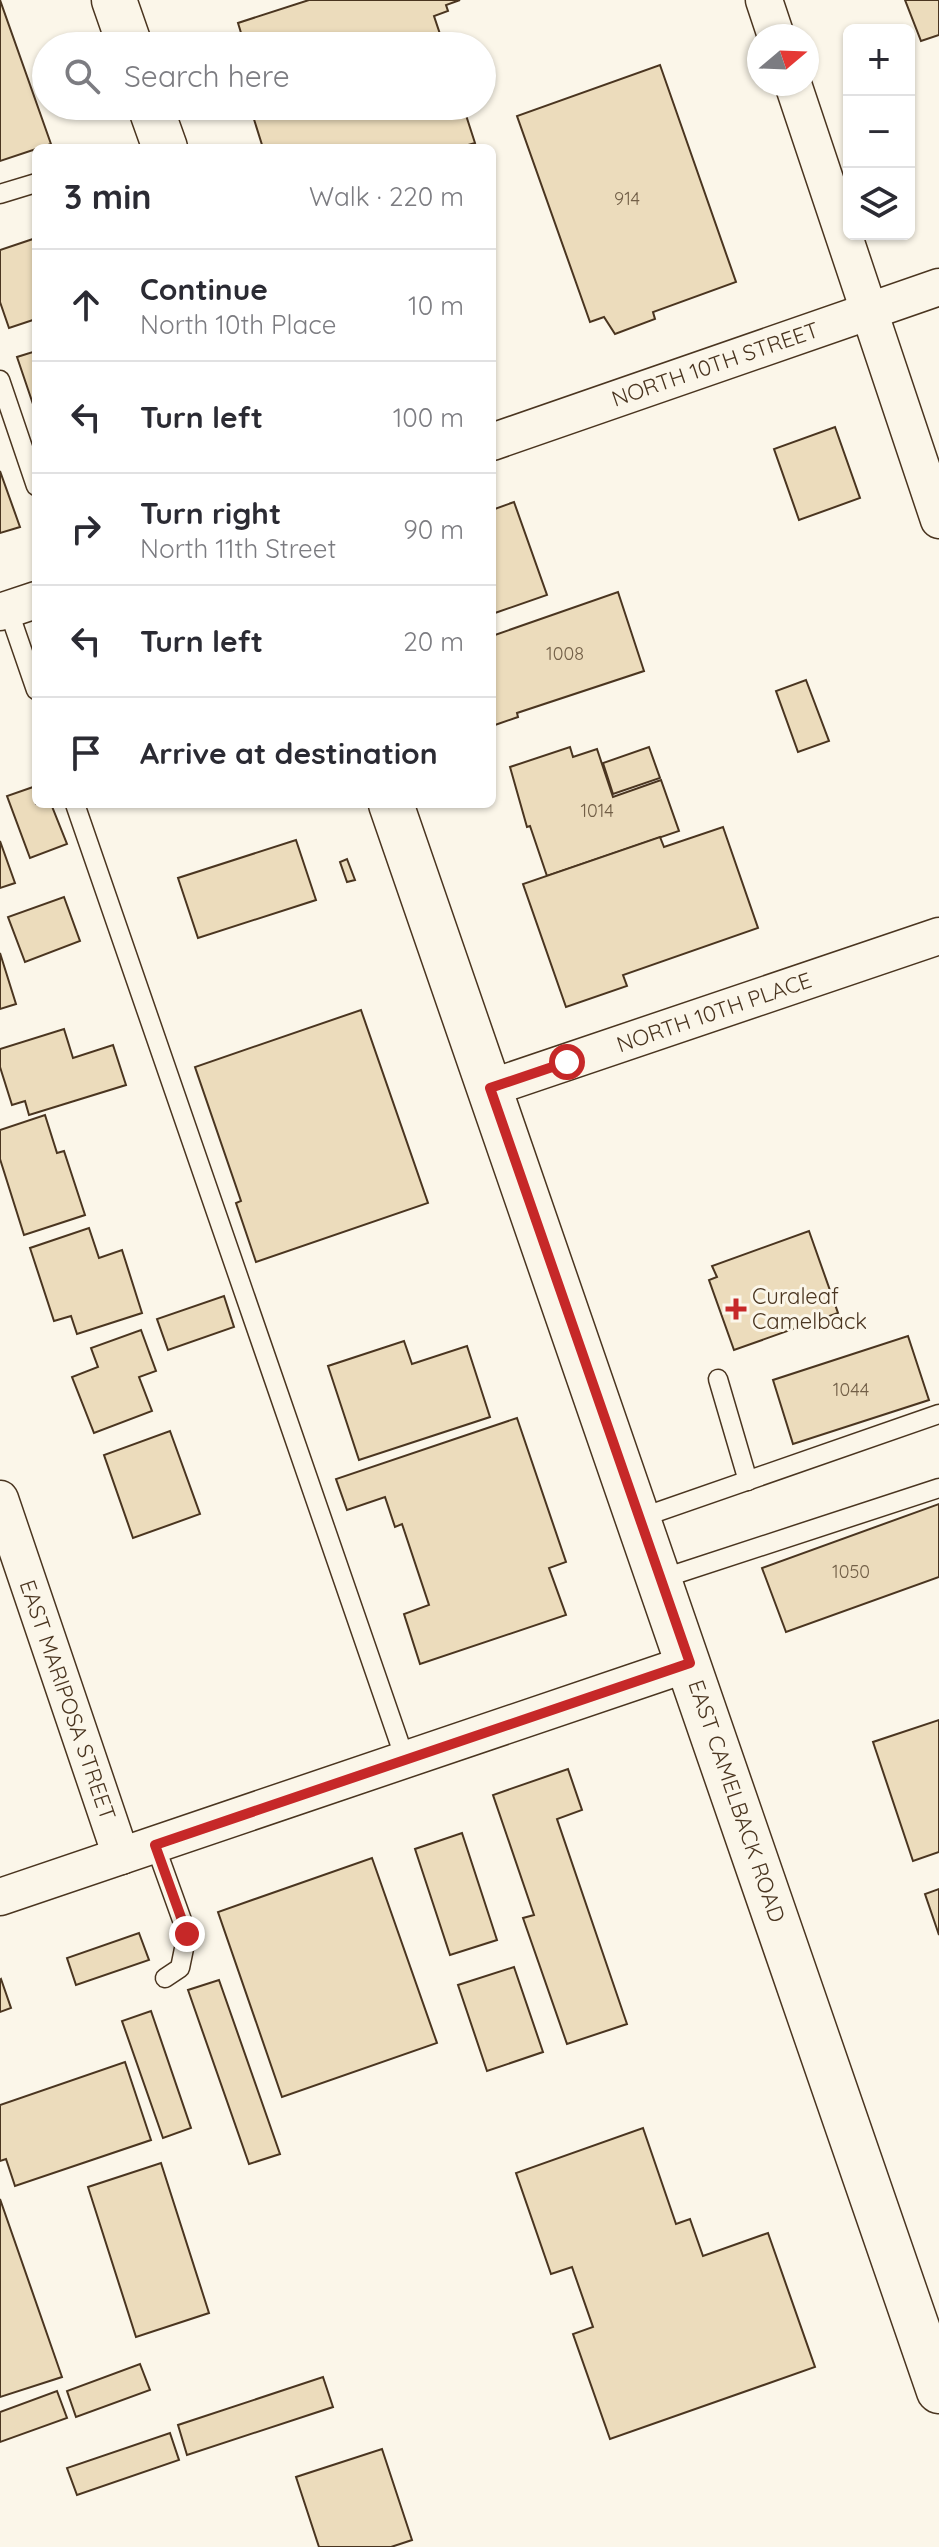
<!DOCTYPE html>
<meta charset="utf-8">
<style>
body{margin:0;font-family:Quicksand,sans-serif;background:#f7f7f7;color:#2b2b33}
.controls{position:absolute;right:24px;top:24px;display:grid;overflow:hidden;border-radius:12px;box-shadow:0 2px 6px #0004}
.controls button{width:72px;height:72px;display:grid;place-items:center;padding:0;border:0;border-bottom:2px solid #e1e1e2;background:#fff;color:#2b2b33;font:40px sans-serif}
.compass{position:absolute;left:747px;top:24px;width:72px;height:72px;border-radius:50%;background:#fff;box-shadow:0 2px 6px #0004;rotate:71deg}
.stop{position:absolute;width:24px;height:24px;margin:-18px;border:6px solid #c62828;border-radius:50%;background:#fff}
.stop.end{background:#c62828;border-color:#fff;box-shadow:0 2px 8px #0008}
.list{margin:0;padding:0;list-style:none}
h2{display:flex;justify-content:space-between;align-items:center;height:104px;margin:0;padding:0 32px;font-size:34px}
h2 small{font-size:26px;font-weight:400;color:#7c7c81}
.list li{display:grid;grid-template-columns:52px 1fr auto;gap:24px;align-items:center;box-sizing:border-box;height:112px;padding:0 32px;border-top:2px solid #e1e1e2}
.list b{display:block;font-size:30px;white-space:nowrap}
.list p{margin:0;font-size:26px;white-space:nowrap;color:#7c7c81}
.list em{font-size:26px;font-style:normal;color:#7c7c81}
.icon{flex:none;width:44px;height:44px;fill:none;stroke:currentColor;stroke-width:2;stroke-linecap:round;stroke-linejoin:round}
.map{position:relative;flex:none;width:939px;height:2547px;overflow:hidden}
.search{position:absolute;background:#fff;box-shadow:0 2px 6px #0004;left:32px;top:32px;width:464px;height:88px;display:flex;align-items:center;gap:20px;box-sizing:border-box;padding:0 28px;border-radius:44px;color:#7c7c81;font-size:30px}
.panel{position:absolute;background:#fff;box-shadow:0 2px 6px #0004;left:32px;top:144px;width:464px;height:664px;border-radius:12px}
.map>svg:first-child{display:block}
.building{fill:#ecdcbc;stroke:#4a3520;stroke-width:2}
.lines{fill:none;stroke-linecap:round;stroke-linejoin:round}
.service-casing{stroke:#4a3520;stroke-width:21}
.minor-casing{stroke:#4a3520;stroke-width:39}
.primary-casing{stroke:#4a3520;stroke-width:47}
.service{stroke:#fbf6e9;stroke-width:18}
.minor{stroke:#fbf6e9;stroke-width:36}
.primary{stroke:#fbf6e9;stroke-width:44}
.route{stroke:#c62828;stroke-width:10}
.poi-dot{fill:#c62828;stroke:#fbf6e9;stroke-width:3}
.labels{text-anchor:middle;stroke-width:6;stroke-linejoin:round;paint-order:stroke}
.number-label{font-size:18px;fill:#725f47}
.street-label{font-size:22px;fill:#4a3520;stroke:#fbf6e9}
.poi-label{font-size:22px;fill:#4a3520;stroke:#fbf6e9;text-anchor:start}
</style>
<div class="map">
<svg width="939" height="2547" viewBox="0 0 939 2547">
<rect width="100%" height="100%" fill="#fbf6e9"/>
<g class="building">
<polygon points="0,0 51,144 0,161"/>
<polygon points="309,0 460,0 446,5 448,11 434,16 444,46 245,46 238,23"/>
<polygon points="905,0 939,0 939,35 921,41"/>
<polygon points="660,65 736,282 653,312 655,319 615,334 604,317 590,322 517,116"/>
<polygon points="262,106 463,106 475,143 458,148 263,148 252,113 264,110"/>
<polygon points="36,238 36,319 9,328 0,302 0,250"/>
<polygon points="36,351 36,413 17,357"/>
<polygon points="835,427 860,498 799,520 774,449"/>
<polygon points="0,471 20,527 0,533"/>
<polygon points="514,502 547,595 492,614 492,510"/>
<polygon points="618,592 644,671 517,713 518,717 492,726 492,636"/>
<polygon points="806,680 829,741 798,752 776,691"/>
<polygon points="570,747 573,757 597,749 613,797 661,780 679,831 547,876 530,826 527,827 510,767"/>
<polygon points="649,747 660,778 613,794 603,763"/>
<polygon points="36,786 36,804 51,804 67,844 30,858 7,796"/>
<polygon points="723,827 758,928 623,975 627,986 566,1007 523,884 660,837 664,847"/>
<polygon points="296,840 316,900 198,938 178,878"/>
<polygon points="0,841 15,883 0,888"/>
<polygon points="347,859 355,880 347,882 340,862"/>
<polygon points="64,897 80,941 25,962 8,917"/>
<polygon points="0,953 16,1004 0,1009"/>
<polygon points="361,1010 428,1203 256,1262 236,1203 241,1201 195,1067"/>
<polygon points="64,1029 73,1058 113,1045 126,1085 29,1115 25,1101 12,1105 0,1067 0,1049"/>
<polygon points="45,1115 57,1153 64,1151 85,1215 24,1235 0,1159 0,1130"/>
<polygon points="89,1228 99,1258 122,1250 142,1313 77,1334 71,1316 54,1321 30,1248"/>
<polygon points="809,1231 838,1313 734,1350 709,1280 717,1277 712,1266"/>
<polygon points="224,1296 234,1327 168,1350 157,1319"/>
<polygon points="141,1330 156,1371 139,1377 152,1411 94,1433 72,1377 98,1367 91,1348"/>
<polygon points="908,1336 929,1400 793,1444 773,1380"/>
<polygon points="404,1341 412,1364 467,1346 490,1417 359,1460 328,1366"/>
<polygon points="517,1418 566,1562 549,1568 566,1615 420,1664 404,1614 429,1605 402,1524 395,1527 385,1497 347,1510 336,1479"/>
<polygon points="170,1431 200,1514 133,1538 104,1455"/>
<polygon points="939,1504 939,1577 786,1632 762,1568"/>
<polygon points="939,1720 939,1852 913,1861 873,1742"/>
<polygon points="568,1769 582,1810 557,1819 627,2024 567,2044 523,1918 534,1915 493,1795"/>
<polygon points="462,1833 497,1940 450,1955 415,1849"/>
<polygon points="372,1858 437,2043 282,2097 218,1912"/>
<polygon points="939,1889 939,1935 925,1894"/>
<polygon points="139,1933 149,1960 76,1985 67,1958"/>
<polygon points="514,1967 543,2052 487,2071 458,1985"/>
<polygon points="1,1979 11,2008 0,2012 0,1980"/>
<polygon points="219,1980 280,2154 249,2164 188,1990"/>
<polygon points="151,2011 191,2128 163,2138 122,2021"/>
<polygon points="125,2062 151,2140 15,2186 6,2159 0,2161 0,2105"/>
<polygon points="643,2128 676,2224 690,2219 703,2256 768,2233 815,2367 610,2439 573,2334 593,2327 572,2267 551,2274 516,2173"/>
<polygon points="161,2163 209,2313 136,2337 88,2187"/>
<polygon points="0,2199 62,2377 0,2397"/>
<polygon points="140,2364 150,2390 76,2417 67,2391"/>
<polygon points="323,2377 333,2407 187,2455 178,2425"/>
<polygon points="57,2391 67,2418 0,2442 0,2412"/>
<polygon points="170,2433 179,2460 77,2495 67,2468"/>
<polygon points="382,2449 412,2540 391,2547 319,2547 296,2477"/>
</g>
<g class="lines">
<defs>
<g id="service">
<polyline points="0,194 36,183"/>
<polyline points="0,380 36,486"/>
<polyline points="8,609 36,690"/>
<polyline points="75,804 405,1759"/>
<polyline points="718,1379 748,1481"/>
<polyline points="640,1518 939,1414"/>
<polyline points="661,1579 939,1488"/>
<polyline points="155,1845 187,1934 180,1968 165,1978"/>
</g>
<g id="minor">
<polyline points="764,0 776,36"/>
<polyline points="793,84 939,520"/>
<polyline points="492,442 939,287"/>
<polyline points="0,612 36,600"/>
<polyline points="490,1088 939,936"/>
<polyline points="0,1499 121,1856"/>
<polyline points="0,1897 690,1663"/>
</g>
<g id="primary">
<polyline points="114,0 130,46"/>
<polyline points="150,106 165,148"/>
<polyline points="391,804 939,2391"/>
</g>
</defs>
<use href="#service" class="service-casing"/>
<use href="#minor" class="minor-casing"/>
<use href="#primary" class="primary-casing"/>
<use href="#service" class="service"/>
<use href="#minor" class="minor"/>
<use href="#primary" class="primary"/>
</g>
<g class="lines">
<polyline class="route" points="187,1934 155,1845 690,1663 490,1088 567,1062"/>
</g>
<path class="poi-dot" d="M732 1297h8v8h8v8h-8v8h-8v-8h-8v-8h8z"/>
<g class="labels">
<g class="number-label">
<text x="627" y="205">914</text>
<text x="565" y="660">1008</text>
<text x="597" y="817">1014</text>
<text x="851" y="1396">1044</text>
<text x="851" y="1578">1050</text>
</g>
<g class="street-label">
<text transform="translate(715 364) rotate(-19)" y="8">NORTH 10TH STREET</text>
<text transform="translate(714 1012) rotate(-19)" y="8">NORTH 10TH PLACE</text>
<text transform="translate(68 1700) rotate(71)" y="8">EAST MARIPOSA STREET</text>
<text transform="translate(737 1801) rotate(71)" y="8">EAST CAMELBACK ROAD</text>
</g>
<g class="poi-label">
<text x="752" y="1304">Curaleaf<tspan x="752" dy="25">Camelback</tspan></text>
</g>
</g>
</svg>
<div class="controls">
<button>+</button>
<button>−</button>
<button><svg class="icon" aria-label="layers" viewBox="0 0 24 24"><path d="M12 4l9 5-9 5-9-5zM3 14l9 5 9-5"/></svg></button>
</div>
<svg class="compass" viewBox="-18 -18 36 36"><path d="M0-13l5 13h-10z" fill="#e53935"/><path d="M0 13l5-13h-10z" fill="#7c7c81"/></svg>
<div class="stop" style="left:567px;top:1062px"></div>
<div class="stop end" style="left:187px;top:1934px"></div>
<div class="search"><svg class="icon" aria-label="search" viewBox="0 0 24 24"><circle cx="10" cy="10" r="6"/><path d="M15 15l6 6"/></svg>Search here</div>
<section class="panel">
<h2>3 min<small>Walk · 220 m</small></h2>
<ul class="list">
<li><svg class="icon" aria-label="ahead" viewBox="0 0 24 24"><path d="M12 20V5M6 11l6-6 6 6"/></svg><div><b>Continue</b><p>North 10th Place</p></div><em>10 m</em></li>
<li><svg class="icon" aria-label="left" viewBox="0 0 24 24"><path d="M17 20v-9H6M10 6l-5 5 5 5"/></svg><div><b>Turn left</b></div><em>100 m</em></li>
<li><svg class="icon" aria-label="right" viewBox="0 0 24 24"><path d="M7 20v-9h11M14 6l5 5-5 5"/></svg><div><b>Turn right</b><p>North 11th Street</p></div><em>90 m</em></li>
<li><svg class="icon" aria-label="left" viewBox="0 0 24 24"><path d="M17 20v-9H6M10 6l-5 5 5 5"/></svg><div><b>Turn left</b></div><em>20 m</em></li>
<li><svg class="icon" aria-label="arrive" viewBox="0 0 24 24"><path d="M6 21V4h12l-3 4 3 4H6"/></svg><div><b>Arrive at destination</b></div></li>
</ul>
</section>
</div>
